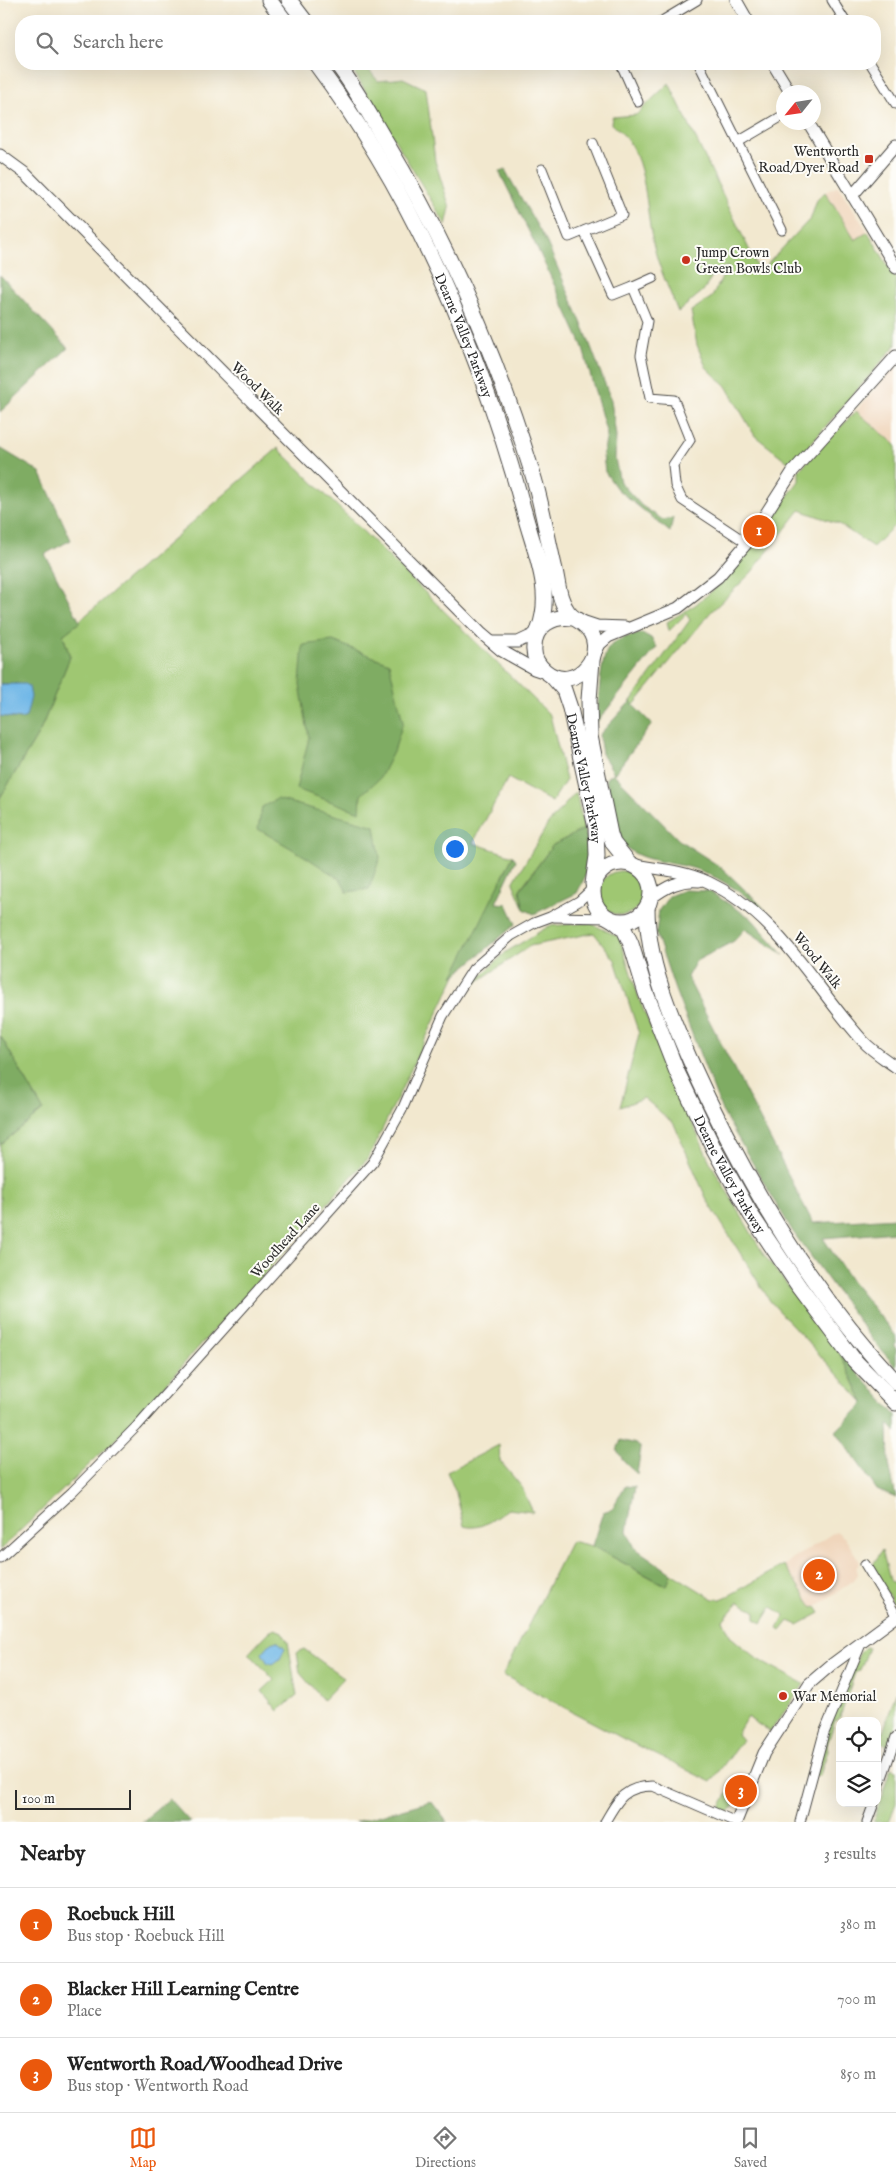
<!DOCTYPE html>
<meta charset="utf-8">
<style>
body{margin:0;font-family:"IM FELL English",serif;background:#f6f6f6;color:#222}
.controls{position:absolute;right:15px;bottom:15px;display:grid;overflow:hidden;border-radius:10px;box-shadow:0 5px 20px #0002}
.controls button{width:45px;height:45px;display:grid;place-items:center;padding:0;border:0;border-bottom:1px solid #e0e0e0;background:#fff;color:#222;font:25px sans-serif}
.compass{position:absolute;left:776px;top:85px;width:45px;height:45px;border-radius:50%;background:#fff;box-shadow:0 5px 20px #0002;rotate:240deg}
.scale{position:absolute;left:15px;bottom:12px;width:116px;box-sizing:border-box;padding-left:5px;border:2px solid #2b2b2b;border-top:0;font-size:14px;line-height:18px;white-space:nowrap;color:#2b2b2b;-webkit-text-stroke:4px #fdfcf7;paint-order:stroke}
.you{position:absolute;left:454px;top:848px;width:18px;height:18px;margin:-12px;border:4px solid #fff;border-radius:50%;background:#1a73e8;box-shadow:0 0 0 8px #1a73e833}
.badge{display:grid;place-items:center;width:32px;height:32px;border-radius:50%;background:#ea580c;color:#fff;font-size:16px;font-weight:700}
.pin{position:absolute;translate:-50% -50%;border:2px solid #fff;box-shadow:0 1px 5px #0006}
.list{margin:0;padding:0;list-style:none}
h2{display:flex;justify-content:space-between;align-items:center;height:65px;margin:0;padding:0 20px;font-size:21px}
h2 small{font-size:16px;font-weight:400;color:#767676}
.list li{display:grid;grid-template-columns:32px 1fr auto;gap:15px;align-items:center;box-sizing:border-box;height:75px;padding:0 20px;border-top:1px solid #e0e0e0}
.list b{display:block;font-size:19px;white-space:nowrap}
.list p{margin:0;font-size:16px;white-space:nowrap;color:#767676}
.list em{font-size:16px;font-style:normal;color:#767676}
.icon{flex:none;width:28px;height:28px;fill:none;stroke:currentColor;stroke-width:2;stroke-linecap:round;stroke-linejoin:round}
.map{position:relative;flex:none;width:896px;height:1822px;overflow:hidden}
.search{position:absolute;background:#fff;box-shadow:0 5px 20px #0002;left:15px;right:15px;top:15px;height:55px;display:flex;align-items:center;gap:12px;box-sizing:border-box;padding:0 18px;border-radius:20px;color:#767676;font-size:19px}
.sheet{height:290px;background:#fff}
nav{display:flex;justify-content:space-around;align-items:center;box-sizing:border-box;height:70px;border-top:1px solid #e0e0e0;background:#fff;font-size:14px;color:#767676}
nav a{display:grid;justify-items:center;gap:2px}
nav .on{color:#ea580c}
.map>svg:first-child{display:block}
.built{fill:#f0d6bc}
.green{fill:#9fc772;stroke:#65794e}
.forest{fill:#7fac64;stroke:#556c48}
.water{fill:#70b7e7;stroke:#4e7189}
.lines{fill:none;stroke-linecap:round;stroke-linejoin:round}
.street-casing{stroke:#494744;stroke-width:11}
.secondary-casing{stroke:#494744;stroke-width:13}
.highway-casing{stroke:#494744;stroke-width:17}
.street{stroke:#fff;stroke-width:9}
.secondary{stroke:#fff;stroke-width:11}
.highway{stroke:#fff;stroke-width:15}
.poi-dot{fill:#c8321e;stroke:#fdfcf7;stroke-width:2}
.labels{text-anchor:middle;stroke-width:4;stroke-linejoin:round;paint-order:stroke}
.poi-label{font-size:14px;fill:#2b2b2b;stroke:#fdfcf7;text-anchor:start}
.street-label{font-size:14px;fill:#2b2b2b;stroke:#fdfcf7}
</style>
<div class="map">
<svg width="896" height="1822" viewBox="0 0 896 1822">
<rect width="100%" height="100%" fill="#fdfcf7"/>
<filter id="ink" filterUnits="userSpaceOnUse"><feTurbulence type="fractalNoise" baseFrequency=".02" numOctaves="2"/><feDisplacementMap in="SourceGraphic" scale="10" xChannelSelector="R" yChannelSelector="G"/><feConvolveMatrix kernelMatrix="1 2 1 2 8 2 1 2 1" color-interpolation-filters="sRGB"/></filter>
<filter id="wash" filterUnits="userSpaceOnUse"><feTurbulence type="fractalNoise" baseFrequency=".0096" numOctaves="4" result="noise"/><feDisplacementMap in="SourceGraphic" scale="20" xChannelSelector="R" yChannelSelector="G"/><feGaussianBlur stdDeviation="1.12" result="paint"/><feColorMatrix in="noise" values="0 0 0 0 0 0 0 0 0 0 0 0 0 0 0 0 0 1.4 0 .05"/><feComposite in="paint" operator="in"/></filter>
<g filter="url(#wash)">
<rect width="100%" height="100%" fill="#f2e8cf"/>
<g class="built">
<polygon points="838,186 868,232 855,240 825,192"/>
<polygon points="896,365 896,445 856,411"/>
<polygon points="836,1531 845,1538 860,1562 856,1567 858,1574 854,1580 813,1609 784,1565"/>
</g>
<g class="green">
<polygon points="349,64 364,64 378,81 403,78 426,89 435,161 450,208 446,225"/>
<path d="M669 83 760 272 811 218 817 200 825 192 855 240 868 232 896 279V345L792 465 755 436 726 386 706 367 697 345 691 311 712 297 728 266 715 271 703 291 678 312C669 289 658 266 653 243 644 204 649 149 611 124L612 117 636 115Z"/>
<polygon points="856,411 896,445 896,524 873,547 839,524 800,510 751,573 710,613 633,706 631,701 690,620 686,614 669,631 667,622 695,605 724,581 799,481 799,470"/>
<polygon points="278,448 550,715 566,780 552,802 508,778 473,843 513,856 369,1157 119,1436 0,1550 0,1145 43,1110 0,1035 0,798 40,731 70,657 63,635"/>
<polygon points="576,792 584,829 553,845 520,889 524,909 513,883 548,824"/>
<circle cx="621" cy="893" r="22"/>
<polygon points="590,923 619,937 641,1004 673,1081 710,1162 764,1255 839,1352 864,1403 770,1301 707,1200 674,1124 644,1098 620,1107 639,1034 615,960 594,933 530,946 471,986 506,952 549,926"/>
<path d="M499 1445 500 1461 521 1486 533 1512 508 1509C495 1518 481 1531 464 1526L456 1493 447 1472Z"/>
<polygon points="571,1541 592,1546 666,1586 671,1573 713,1599 721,1599 730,1595 784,1565 813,1608 816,1607 820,1613 798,1625 789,1621 781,1631 778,1629 785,1615 772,1607 762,1623 755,1619 755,1611 739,1602 723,1620 731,1637 756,1658 804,1684 770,1732 747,1717 737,1734 742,1740 711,1782 622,1738 503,1675"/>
<polygon points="882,1550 890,1580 896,1587 896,1607 871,1568"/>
<polygon points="275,1629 282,1632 288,1642 297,1696 278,1711 262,1691 274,1680 249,1653 269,1632"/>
<polygon points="866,1647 869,1648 860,1670 855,1673 840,1717 835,1721 827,1745 828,1750 820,1775 815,1777 825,1734 859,1654"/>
<polygon points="304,1649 344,1678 323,1700 300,1673 297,1652"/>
<polygon points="896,1692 896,1724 889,1746 880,1742"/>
<polygon points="891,1768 896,1770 896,1803 889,1822 873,1822"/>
<path d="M728 1793 737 1798C733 1808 730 1816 718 1810Z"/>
</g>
<g class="forest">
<polygon points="505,170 547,243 585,331 611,400 616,436 615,459 620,482 642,506 663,520 673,518 670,532 617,489 605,472 603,455 607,435 582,345 541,256 499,171"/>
<polygon points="0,275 68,348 0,412"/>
<polygon points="0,448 40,472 71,540 45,554 80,622 63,635 70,657 40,731 0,798 0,716 21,719 18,684 0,684"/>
<path d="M642 633 651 638 657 647 597 722C598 706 600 661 608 649 615 638 631 636 642 633Z"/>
<polygon points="333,641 389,663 403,722 395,748 380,778 361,795 360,812 296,789 309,738 300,684 303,645"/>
<path d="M631 701 634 706 652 724 614 774 679 840 722 868 767 911C745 896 724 879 698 870 678 862 642 863 626 847 612 834 610 797 606 778L614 773 602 754 599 735Z"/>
<polygon points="277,799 375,826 380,858 369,889 347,892 341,880 306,857 258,829 262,807"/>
<polygon points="584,829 590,846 585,877 577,893 534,914 524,909 520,890 553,845"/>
<polygon points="513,856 516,860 496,903 507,904 516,924 453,977"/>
<polygon points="684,890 709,891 751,918 784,955 745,929 734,941 696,961 687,977 813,1223 896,1218 896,1232 823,1238 852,1282 896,1336 896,1344 894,1346 896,1349 896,1367 875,1343 793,1232 722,1111 675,990 656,933 659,910 669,896"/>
<polygon points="0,1035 43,1110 0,1145"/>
<polygon points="839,1352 896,1415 896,1432 888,1424 889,1464 896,1498 877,1490 836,1431 864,1403"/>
<polygon points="621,1440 636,1444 641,1448 637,1474 624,1462 617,1450"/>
<polygon points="625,1486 635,1487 627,1531 635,1548 671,1573 667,1586 592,1546 603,1512 612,1509"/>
<polygon points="169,1799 190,1822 142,1822"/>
<polygon points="431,1801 447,1822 355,1822"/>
</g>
<g class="water">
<polygon points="0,684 25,684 29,687 31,697 26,717 21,719 0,716"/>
<polygon points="277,1641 285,1648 280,1659 273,1664 267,1662 262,1653 271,1643"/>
</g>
</g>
<g filter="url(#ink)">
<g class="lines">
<defs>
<g id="street">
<polyline points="832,0 845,21"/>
<polyline points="662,21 697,0"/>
<polyline points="621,64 638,102"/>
<polyline points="699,64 782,230"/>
<polyline points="871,64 896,104"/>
<polyline points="738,142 784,115"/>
<polyline points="542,169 569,237 622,215 593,143"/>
<polyline points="584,231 613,295 633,287 647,321 641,355 650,398 674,400 690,440 673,465 675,485 682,500 747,543"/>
<polyline points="633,287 653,278"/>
<polyline points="554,917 608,918"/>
<polyline points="0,1558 72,1492 137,1426 373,1162 402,1110 443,1016 473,969 511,936 534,923 550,917 579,901 593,888"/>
<polyline points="865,1564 896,1615"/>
<polyline points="877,1792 896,1737"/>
<path d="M605 1822C618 1799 625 1786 653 1786L736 1822"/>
<polyline points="800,1822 824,1733 861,1644"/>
<polyline points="867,1822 874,1803"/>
</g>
<g id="secondary">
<polyline points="736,0 748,21"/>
<polyline points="773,64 790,92"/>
<polyline points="808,122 896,268"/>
<polyline points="0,155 26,174 482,634 502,651 534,669 546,673"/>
<polyline points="852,196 896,145"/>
<polyline points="579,620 597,626 625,627"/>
<polyline points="493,642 518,642 537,633"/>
<polyline points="595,654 600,644 608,637 678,608 718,577 747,543 793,471 896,356"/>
<path d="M634 865C659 869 685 871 708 882 779 915 813 986 863 1041 872 1051 885 1059 896 1067"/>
<path d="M651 898C666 887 680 879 699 881"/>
<polyline points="736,1822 764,1753 809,1684 831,1665 896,1617"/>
</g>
<g id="highway">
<polyline points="269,0 285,21"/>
<polyline points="289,0 305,21"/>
<path id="s1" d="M316 64C416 198 483 358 526 519 536 555 553 593 539 629"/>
<path d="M337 64C355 87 369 114 384 139 448 244 496 354 532 472 542 503 547 537 555 570 558 584 559 600 568 612 572 618 577 619 583 624 614 648 576 697 545 671 538 665 533 656 534 647 534 625 554 615 573 618"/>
<polyline points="592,660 589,700 590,736 610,834 613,843 629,863"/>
<path id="s2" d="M552 676 564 690 570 708 596 828 597 856 593 884"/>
<circle cx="622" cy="892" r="29"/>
<path d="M647 908C647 960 669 1012 690 1060 742 1176 809 1289 896 1382"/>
<path id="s3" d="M613 920 624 929 631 944 646 993 677 1072 714 1149 751 1215 798 1285 854 1360 896 1403"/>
</g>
</defs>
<use href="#street" class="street-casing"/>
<use href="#secondary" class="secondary-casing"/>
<use href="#highway" class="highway-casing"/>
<use href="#street" class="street"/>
<use href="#secondary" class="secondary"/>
<use href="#highway" class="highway"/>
</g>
</g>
<g class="poi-dot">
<rect x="864" y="154" width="10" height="10" rx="2.5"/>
<circle cx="686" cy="260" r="5"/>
<circle cx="783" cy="1696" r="5"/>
</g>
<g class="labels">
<g class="poi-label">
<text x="859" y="156" text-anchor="end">Wentworth<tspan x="859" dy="16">Road/Dyer Road</tspan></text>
<text x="696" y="257">Jump Crown<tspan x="696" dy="16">Green Bowls Club</tspan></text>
<text x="793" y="1701">War Memorial</text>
</g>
<g class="street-label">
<text dy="5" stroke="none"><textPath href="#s1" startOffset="310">Dearne Valley Parkway</textPath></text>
<text transform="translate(258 388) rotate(45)" y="5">Wood Walk</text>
<text dy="5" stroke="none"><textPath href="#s2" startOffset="109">Dearne Valley Parkway</textPath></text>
<text transform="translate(818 960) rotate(51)" y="5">Wood Walk</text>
<text dy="5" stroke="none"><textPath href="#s3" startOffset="282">Dearne Valley Parkway</textPath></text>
<text transform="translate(285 1240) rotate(-48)" y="5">Woodhead Lane</text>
</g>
</g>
</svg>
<div class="controls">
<button><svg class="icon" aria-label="locate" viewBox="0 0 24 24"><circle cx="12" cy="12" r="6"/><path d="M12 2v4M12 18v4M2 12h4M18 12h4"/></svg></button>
<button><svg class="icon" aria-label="layers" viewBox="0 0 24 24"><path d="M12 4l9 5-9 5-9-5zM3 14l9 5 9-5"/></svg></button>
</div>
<svg class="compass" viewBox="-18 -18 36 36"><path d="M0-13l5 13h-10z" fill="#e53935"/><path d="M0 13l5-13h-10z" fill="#767676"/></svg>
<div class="scale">100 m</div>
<div class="you"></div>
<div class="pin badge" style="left:759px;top:531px">1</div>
<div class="pin badge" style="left:819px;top:1575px">2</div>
<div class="pin badge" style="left:741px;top:1791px">3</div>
<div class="search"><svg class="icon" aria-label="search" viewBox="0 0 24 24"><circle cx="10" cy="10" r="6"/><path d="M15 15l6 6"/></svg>Search here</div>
</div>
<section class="sheet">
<h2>Nearby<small>3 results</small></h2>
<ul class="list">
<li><span class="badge">1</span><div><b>Roebuck Hill</b><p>Bus stop · Roebuck Hill</p></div><em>380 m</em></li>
<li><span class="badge">2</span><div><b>Blacker Hill Learning Centre</b><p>Place</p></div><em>700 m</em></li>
<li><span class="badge">3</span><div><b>Wentworth Road/Woodhead Drive</b><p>Bus stop · Wentworth Road</p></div><em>850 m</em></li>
</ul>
</section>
<nav>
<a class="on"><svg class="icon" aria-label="map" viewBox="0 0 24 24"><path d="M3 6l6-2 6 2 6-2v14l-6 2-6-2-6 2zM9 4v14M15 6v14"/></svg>Map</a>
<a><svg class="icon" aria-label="directions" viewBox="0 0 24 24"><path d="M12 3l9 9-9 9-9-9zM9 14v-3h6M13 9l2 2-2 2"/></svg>Directions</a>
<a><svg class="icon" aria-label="saved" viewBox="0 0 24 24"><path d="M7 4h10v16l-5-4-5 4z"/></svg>Saved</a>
</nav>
